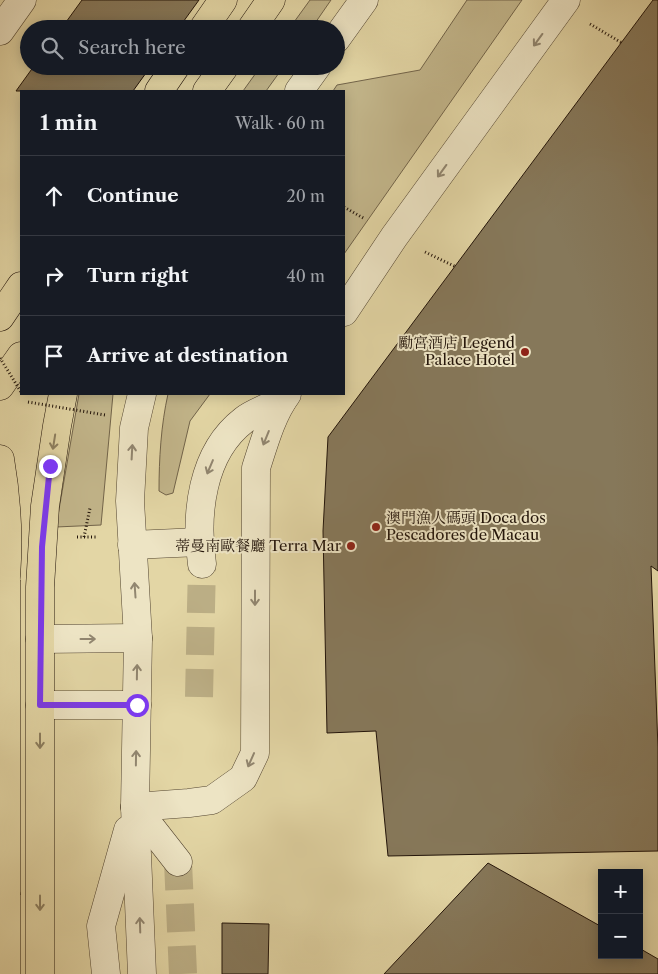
<!DOCTYPE html>
<meta charset="utf-8">
<style>
body{margin:0;font-family:"Libre Caslon Text","Noto Serif SC",serif;background:#242831;color:#f1f3f6}
.controls{position:absolute;right:15px;bottom:15px;display:grid;overflow:hidden;border-radius:0px;box-shadow:0 2px 12px #0003}
.controls button{width:45px;height:45px;display:grid;place-items:center;padding:0;border:0;border-bottom:1px solid #363941;background:#171b24;color:#f1f3f6;font:25px sans-serif}
.stop{position:absolute;width:15px;height:15px;margin:-11px;border:4px solid #7c3aed;border-radius:50%;background:#fff}
.stop.end{background:#7c3aed;border-color:#fff;box-shadow:0 1px 5px #0008}
.list{margin:0;padding:0;list-style:none}
h2{display:flex;justify-content:space-between;align-items:center;height:65px;margin:0;padding:0 20px;font-size:21px}
h2 small{font-size:16px;font-weight:400;color:#9ea1a6}
.list li{display:grid;grid-template-columns:32px 1fr auto;gap:15px;align-items:center;box-sizing:border-box;height:80px;padding:0 20px;border-top:1px solid #363941}
.list b{display:block;font-size:19px;white-space:nowrap}
.list em{font-size:16px;font-style:normal;color:#9ea1a6}
.icon{flex:none;width:28px;height:28px;fill:none;stroke:currentColor;stroke-width:2;stroke-linecap:round;stroke-linejoin:round}
.map{position:relative;flex:none;width:658px;height:974px;overflow:hidden}
.search{position:absolute;background:#171b24;box-shadow:0 2px 12px #0003;left:20px;top:20px;width:325px;height:55px;display:flex;align-items:center;gap:12px;box-sizing:border-box;padding:0 18px;border-radius:28px;color:#9ea1a6;font-size:19px}
.panel{position:absolute;background:#171b24;box-shadow:0 2px 12px #0003;left:20px;top:90px;width:325px;height:305px;border-radius:0px}
.map>svg:first-child{display:block}
.green{fill:#c2b58a;stroke:#72644a}
.building{fill:#86785a;stroke:#211309}
.lines{fill:none;stroke-linecap:round;stroke-linejoin:round}
.minor-tunnel{stroke:#bcaf86;stroke-width:28;stroke-dasharray:28 14;stroke-linecap:butt}
.minor-casing{stroke:#524430;stroke-width:29}
.major-casing{stroke:#211309;stroke-width:29}
.path{stroke:#211309;stroke-width:3;stroke-dasharray:1 2.5;stroke-linecap:butt}
.minor{stroke:#ede4c4;stroke-width:28}
.major{stroke:#e3d6a5;stroke-width:28}
.major-bridge-casing{stroke:#211309;stroke-width:29;stroke-linecap:butt}
.path-bridge{stroke:#211309;stroke-width:3;stroke-dasharray:1 2.5;stroke-linecap:butt}
.major-bridge{stroke:#e3d6a5;stroke-width:28}
.oneway{stroke:#918670}
.oneway2{stroke:#8c7e5f}
.route{stroke:#7c3aed;stroke-width:6}
.poi-dot{fill:#8f2418;stroke:#ede4c4;stroke-width:2}
.labels{text-anchor:middle;stroke-width:4;stroke-linejoin:round;paint-order:stroke}
.poi-label{font-size:15px;fill:#211309;stroke:#ede4c4;text-anchor:end}
</style>
<div class="map">
<svg width="658" height="974" viewBox="0 0 658 974">
<rect width="100%" height="100%" fill="#e3d6a5"/>
<filter id="stains"><feTurbulence type="fractalNoise" baseFrequency=".004" numOctaves="4"/><feColorMatrix values="0 0 0 0 .2 0 0 0 0 .09 0 0 0 0 .02 0 0 0 .5 -.17"/></filter>
<radialGradient id="worn" r=".72"><stop offset=".6" stop-color="#630" stop-opacity="0"/><stop offset="1" stop-color="#630" stop-opacity=".3"/></radialGradient>
<g class="green">
<polygon points="310,0 331,0 311,29 289,29"/>
<polygon points="467,0 522,0 344,254 344,91 333,91 337,85 420,70"/>
<polygon points="261,66 284,66 266,91 243,91"/>
<polygon points="79,394 113,394 101,525 56,527"/>
<path d="M168 394H210L190 421 173 493 166 495 159 491C159 459 161 425 168 394Z"/>
</g>
<g class="building">
<polygon points="82,0 199,0 178,29 61,29"/>
<polygon points="653,0 658,0 658,571 651,566 658,748 658,851 388,856 376,731 327,733 323,531 328,437"/>
<polygon points="34,66 151,66 133,91 16,91"/>
<polygon points="488,863 602,927 602,955 639,955 639,948 658,959 658,974 384,974"/>
<polygon points="222,923 269,924 268,974 222,974"/>
</g>
<g class="lines">
<g class="minor-tunnel">
<polyline points="199,697 202,564"/>
<polyline points="178,862 183,974"/>
</g>
<defs>
<g id="minor">
<polyline points="0,31 22,0"/>
<polyline points="336,39 364,0"/>
<polyline points="299,91 317,66"/>
<polyline points="344,312 394,237 566,0"/>
<polyline points="142,394 134,428 130,501 138,638 135,807 142,974"/>
<polyline points="132,545 199,542"/>
<path d="M202 564C195 515 201 453 244 420 254 412 270 407 282 401"/>
<polyline points="40,639 138,638"/>
<polyline points="40,705 137,705"/>
<path d="M135 807 189 803 212 800 243 778 255 753 256 468C264 443 272 414 287 394"/>
<polyline points="135,807 178,862"/>
<polyline points="106,974 101,926 128,830"/>
</g>
<g id="major">
<polyline points="203,29 223,0"/>
<polyline points="251,29 271,0"/>
<polyline points="159,91 176,66"/>
<polyline points="207,91 225,66"/>
<polyline points="0,317 21,286"/>
<polyline points="0,386 21,356"/>
<path d="M0 459C8 506 10 556 3 603"/>
<polyline points="6,895 6,974"/>
<polyline points="40,974 40,587 45,506 57,426 63,394"/>
</g>
</defs>
<use href="#minor" class="minor-casing"/>
<use href="#major" class="major-casing"/>
<g class="path">
<polyline points="590,24 622,43"/>
<polyline points="344,207 365,219"/>
<polyline points="425,252 456,267"/>
<polyline points="77,537 98,537"/>
<polyline points="84,537 90,508"/>
</g>
<use href="#minor" class="minor"/>
<use href="#major" class="major"/>
<defs>
<polyline id="major-bridge" points="6,580 6,895"/>
</defs>
<use href="#major-bridge" class="major-bridge-casing"/>
<g class="path-bridge">
<polyline points="0,358 21,392"/>
<polyline points="28,402 105,415"/>
</g>
<use href="#major-bridge" class="major-bridge"/>
</g>
<defs><path id="oneway-shaft" d="M-6 0H5M1.5-3L5.5 0L1.5 3" fill="none" stroke-width="1.6" stroke-linecap="round" stroke-linejoin="round" transform="scale(1.25)"/></defs>
<g class="oneway">
<use href="#oneway-shaft" transform="translate(538 40) rotate(126)"/>
<use href="#oneway-shaft" transform="translate(442 171) rotate(126)"/>
<use href="#oneway-shaft" transform="translate(266 438) rotate(112)"/>
<use href="#oneway-shaft" transform="translate(132 452) rotate(-87)"/>
<use href="#oneway-shaft" transform="translate(210 467) rotate(113)"/>
<use href="#oneway-shaft" transform="translate(135 590) rotate(-94)"/>
<use href="#oneway-shaft" transform="translate(255 598) rotate(90)"/>
<use href="#oneway-shaft" transform="translate(88 639)"/>
<use href="#oneway-shaft" transform="translate(137 672) rotate(-89)"/>
<use href="#oneway-shaft" transform="translate(136 758) rotate(-89)"/>
<use href="#oneway-shaft" transform="translate(251 760) rotate(114)"/>
<use href="#oneway-shaft" transform="translate(140 925) rotate(-92)"/>
</g>
<g class="oneway2">
<use href="#oneway-shaft" transform="translate(54 442) rotate(99)"/>
<use href="#oneway-shaft" transform="translate(40 741) rotate(90)"/>
<use href="#oneway-shaft" transform="translate(40 903) rotate(90)"/>
</g>
<g class="lines">
<polyline class="route" points="50,466 42,547 40,705 137,705"/>
</g>
<g class="poi-dot">
<circle cx="525" cy="352" r="5"/>
<circle cx="376" cy="527" r="5"/>
<circle cx="351" cy="546" r="5"/>
</g>
<g class="labels">
<g class="poi-label">
<text x="515" y="348">勵宮酒店 Legend<tspan x="515" dy="17">Palace Hotel</tspan></text>
<text x="386" y="523" text-anchor="start">澳門漁人碼頭 Doca dos<tspan x="386" dy="17">Pescadores de Macau</tspan></text>
<text x="341" y="551">蒂曼南歐餐廳 Terra Mar</text>
</g>
</g>
<rect width="100%" height="100%" filter="url(#stains)"/>
<rect width="100%" height="100%" fill="url(#worn)"/>
</svg>
<div class="controls">
<button>+</button>
<button>−</button>
</div>
<div class="stop" style="left:137px;top:705px"></div>
<div class="stop end" style="left:50px;top:466px"></div>
<div class="search"><svg class="icon" aria-label="search" viewBox="0 0 24 24"><circle cx="10" cy="10" r="6"/><path d="M15 15l6 6"/></svg>Search here</div>
<section class="panel">
<h2>1 min<small>Walk · 60 m</small></h2>
<ul class="list">
<li><svg class="icon" aria-label="ahead" viewBox="0 0 24 24"><path d="M12 20V5M6 11l6-6 6 6"/></svg><div><b>Continue</b></div><em>20 m</em></li>
<li><svg class="icon" aria-label="right" viewBox="0 0 24 24"><path d="M7 20v-9h11M14 6l5 5-5 5"/></svg><div><b>Turn right</b></div><em>40 m</em></li>
<li><svg class="icon" aria-label="arrive" viewBox="0 0 24 24"><path d="M6 21V4h12l-3 4 3 4H6"/></svg><div><b>Arrive at destination</b></div></li>
</ul>
</section>
</div>
